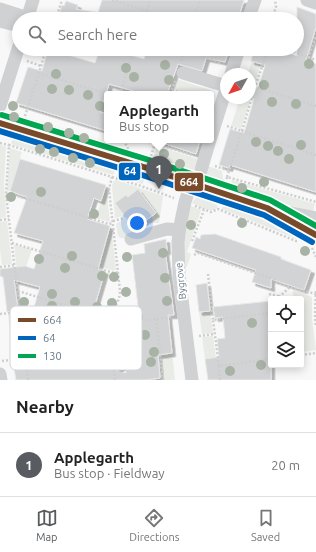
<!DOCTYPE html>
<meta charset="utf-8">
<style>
body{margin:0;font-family:Ubuntu,sans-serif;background:#f2f2f2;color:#222}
.controls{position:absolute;right:12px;bottom:12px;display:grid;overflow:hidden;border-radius:4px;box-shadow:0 2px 10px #0003}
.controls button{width:36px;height:36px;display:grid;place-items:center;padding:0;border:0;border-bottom:1px solid #e0e0e0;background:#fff;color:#222;font:20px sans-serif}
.compass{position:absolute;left:220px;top:68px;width:36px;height:36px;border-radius:50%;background:#fff;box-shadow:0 2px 10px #0003;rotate:230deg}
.you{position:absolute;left:137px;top:223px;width:14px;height:14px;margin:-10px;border:3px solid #fff;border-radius:50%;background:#1a73e8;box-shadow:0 0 0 6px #1a73e833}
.badge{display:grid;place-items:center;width:26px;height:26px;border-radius:50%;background:#585c61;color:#fff;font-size:13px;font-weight:700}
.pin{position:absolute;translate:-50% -33px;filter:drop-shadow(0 1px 2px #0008)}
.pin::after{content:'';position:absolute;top:21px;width:14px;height:12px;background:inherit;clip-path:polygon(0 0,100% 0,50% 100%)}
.popup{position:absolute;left:104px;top:91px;width:110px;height:52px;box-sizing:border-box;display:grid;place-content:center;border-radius:4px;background:#fff;filter:drop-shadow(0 1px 3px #0005);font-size:13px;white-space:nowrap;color:#767676}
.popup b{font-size:15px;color:#222}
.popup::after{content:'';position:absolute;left:50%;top:100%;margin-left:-8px;border:8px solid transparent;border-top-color:#fff}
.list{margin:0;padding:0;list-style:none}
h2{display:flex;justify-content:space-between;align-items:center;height:52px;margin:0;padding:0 16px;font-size:17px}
h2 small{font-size:13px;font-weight:400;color:#767676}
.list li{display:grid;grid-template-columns:26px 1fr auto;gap:12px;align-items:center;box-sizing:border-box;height:64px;padding:0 16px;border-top:1px solid #e0e0e0}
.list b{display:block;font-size:15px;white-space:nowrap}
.list p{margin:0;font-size:13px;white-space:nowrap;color:#767676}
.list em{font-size:13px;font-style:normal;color:#767676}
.icon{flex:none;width:22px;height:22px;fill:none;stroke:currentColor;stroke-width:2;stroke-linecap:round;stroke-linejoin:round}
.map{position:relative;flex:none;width:316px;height:380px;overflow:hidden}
.search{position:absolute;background:#fff;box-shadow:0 2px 10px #0003;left:12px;right:12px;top:12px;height:44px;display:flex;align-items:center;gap:10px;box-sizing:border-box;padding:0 14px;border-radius:22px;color:#767676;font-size:15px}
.sheet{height:116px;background:#fff}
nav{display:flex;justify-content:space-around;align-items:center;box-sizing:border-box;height:56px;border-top:1px solid #e0e0e0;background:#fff;font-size:11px;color:#767676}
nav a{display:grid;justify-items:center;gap:2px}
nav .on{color:#585c61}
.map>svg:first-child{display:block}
.green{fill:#e8ebe6}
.building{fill:#d2d3d4;stroke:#e8e8e8;filter:url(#shadow)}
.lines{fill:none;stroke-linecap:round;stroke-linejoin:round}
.path{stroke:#cececf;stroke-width:2.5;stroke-dasharray:2 2;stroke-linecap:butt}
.minor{stroke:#d0d1d3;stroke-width:13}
.bus-1-casing{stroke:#fff;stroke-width:9}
.bus-2-casing{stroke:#fff;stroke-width:9}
.bus-3-casing{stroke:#fff;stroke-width:9}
.bus-1{stroke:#7a4b2a;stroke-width:6}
.bus-2{stroke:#0065bd;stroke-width:6}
.bus-3{stroke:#00a651;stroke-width:6}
.tree{fill:#a8b3a6}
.labels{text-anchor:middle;stroke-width:4;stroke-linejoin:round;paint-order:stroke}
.street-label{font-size:10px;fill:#687788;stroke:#fff}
.key{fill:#fff;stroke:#d2d6db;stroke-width:1}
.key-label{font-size:11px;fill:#687788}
.line-badge{stroke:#fff;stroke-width:1.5}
.badge-label{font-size:11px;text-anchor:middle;font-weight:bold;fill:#fff}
</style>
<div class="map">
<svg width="316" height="380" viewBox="0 0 316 380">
<defs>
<filter id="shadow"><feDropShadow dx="3.5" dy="3.5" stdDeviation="0" flood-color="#0004"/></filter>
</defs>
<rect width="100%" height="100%" fill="#f8f8f8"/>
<g class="green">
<polygon points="252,61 261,64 255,84 250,83 250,74 248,74"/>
<polygon points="177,79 213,91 211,98 211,94 191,94 174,89"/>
<polygon points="240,98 251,98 241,129 231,126"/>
<polygon points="5,111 104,141 103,146 10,119 7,116"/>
<polygon points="14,136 116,167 113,175 11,144"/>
<polygon points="0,145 6,146 4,184 6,217 0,218"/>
<path d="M157 146 198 159C196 167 194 174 184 173L154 156Z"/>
<polygon points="10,148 22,152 10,191 7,191"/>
<polygon points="208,166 222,171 223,179 225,180 224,183 221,185 210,180 206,173"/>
<polygon points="122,169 144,180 143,184 116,177 119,171"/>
<polygon points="116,180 163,196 159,223 145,223 144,227 134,231 124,238 121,238 118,236 116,224 126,217 154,211 138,189 128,197 126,195 115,203 124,216 115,218 112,186 113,182"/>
<polygon points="232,180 315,204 313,211 256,197 229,188"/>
<polygon points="106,185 110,222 96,218"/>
<path d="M197 196 217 205V208C211 214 199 206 192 203Z"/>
<polygon points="224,201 274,220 299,232 297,239 222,209"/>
<path d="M191 206 201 210 187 252 191 254 187 267 184 266C183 246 185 226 191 206Z"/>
<polygon points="7,221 12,264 2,265 0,249 0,222"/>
<polygon points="111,227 116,269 114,271 98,266"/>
<polygon points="14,245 32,249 19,289"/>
<polygon points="293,290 310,296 312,298 312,319 316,350 301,352 301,299 293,299"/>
<polygon points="119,305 129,311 130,320 112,318"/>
<polygon points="210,311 213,333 202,334 199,312"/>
<polygon points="19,314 23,357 13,358 8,315"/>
<polygon points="107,331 111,364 98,360"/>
<polygon points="213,336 216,358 205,359 202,337"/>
<polygon points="29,343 43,347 37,364 30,380 26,346"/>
<polygon points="172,353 175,380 164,380 161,355"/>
</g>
<g class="building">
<polygon points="102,0 244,0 238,19 96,19"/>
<polygon points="66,1 78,5 76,9 96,12 96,19 58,19 62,5 64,6"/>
<polygon points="297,7 316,14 316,27 306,60 316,64 316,192 230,165 229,168 219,165 230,129 244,133 254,99 250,98 250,87 258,89 265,65 251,61 254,49 280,49 297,56"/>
<polygon points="48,49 95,63 100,49 110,49 144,59 147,49 229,49 225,62 206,58 202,71 178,64 167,94 133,94 134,91 109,84 100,112 107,114 107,131 16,103 28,67 42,71"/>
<polygon points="160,140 200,140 196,154 160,142"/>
<polygon points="20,159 106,185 101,201 94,198 87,219 110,226 98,269 105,271 92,315 106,320 103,328 109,327 98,364 126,373 120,326 140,323 132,255 145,253 144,244 166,239 167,251 165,251 174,315 168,315 172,353 158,355 160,378 145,380 16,380 13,362 24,360 45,367 54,339 27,331 40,287 14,280 18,310 7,312 3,277 0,276 0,269 25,266 34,269 43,241 14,233 27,197 10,191"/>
<polygon points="138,189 156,213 134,229 115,203 126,195 128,197"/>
<polygon points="215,234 281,257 281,259 311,270 304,290 271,279 271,288 252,282 256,270 192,248 196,237 200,239 201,235"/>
<polygon points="207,283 210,311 199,312 196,285"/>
<polygon points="271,301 271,380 208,380 205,359 219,357 217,339 225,338 223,317 215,318 213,307"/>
</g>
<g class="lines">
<g class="path">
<polyline points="112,0 147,11 144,19"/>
<polyline points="147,11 150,0"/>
<polyline points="56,19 62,0"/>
<polyline points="194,19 200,0"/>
<polyline points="272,19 276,7 275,0"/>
<polyline points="46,49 39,73 107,94"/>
<polyline points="115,49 133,54"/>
<polyline points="286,49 316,60"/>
<polyline points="184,51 222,63"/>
<polyline points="308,58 316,36"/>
<polyline points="27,61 41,66"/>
<polyline points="181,61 185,49"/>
<polyline points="250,85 255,87 268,49"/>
<polyline points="172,90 175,81"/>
<polyline points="120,94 134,49"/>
<polyline points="171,94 172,90 185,94"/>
<polyline points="25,116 39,73"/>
<polyline points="227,126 242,131 255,87 316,106"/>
<polyline points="124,140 128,149"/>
<polyline points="144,140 192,155"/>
<polyline points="0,143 9,145"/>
<polyline points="151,156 156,140"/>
<polyline points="215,166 230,171"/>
<polyline points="112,177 141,186 174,198"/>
<polyline points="227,177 242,131 316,155"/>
<polyline points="226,183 227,177 316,202"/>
<polyline points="6,195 11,194 109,224 113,223"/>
<polyline points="195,206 211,212 218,209 296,241 299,241"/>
<polyline points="0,220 9,219"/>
<polyline points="113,221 121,219 125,216"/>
<polyline points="192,241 204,210"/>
<polyline points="12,243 114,273 119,272"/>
<polyline points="312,248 316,257"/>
<polyline points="194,255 198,253 273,279 276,282 290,287"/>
<polyline points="0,267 15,265"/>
<polyline points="208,274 213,320"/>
<polyline points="18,291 120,322 131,322 172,317"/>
<polyline points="316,291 315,315 316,327"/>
<polyline points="269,294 278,296 280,299"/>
<polyline points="279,297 290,287 316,294"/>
<polyline points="0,314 20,312"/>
<polyline points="156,319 163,380"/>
<polyline points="199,336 215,334"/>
<polyline points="24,341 114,367"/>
<polyline points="301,355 316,353"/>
<polyline points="2,361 26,358"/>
<polyline points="219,366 213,320 271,313"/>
<path d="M28 380 6 195 9 145 112 177 109 189 120 291C120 302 113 308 110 318L115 380"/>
<polyline points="220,380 219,366 271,359"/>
</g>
<g class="minor">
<polyline points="307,0 316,3"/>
<polyline points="0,9 28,18"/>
<polyline points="27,19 33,0"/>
<polyline points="248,19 255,0"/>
<polyline points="0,21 19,26"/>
<polyline points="183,73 226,86"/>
<polyline points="231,74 239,49"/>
<polyline points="0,106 19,46"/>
<polyline points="0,123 147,168 267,208 316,218"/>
<polyline points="211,137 226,89"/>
<polyline points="277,214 316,235"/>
<polyline points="131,239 167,229 179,230"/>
<polyline points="0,374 1,380"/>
<polyline points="192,380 179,275 178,242 180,226 185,202 189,190 199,177 210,140"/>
</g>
<defs>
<polyline id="bus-1" points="0,123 147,168 267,208 316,235"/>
<polyline id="bus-2" points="0,131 145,176 264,215 312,242"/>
<polyline id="bus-3" points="2,115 149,160 270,200 316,226"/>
</defs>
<use href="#bus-1" class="bus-1-casing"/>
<use href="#bus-2" class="bus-2-casing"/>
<use href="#bus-3" class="bus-3-casing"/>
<use href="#bus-1" class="bus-1"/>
<use href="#bus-2" class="bus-2"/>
<use href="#bus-3" class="bus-3"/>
</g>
<g class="tree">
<circle cx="309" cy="64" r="5"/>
<circle cx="165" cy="65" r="5"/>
<circle cx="126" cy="68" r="5"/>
<circle cx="56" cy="74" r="5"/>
<circle cx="134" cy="77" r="5"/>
<circle cx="169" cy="80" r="5"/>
<circle cx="264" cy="85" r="5"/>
<circle cx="52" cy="89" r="5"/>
<circle cx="69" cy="90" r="5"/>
<circle cx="88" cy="95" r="5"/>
<circle cx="272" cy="102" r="5"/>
<circle cx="296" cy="104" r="5"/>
<circle cx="13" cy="106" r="5"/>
<circle cx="100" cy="106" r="5"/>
<circle cx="14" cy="117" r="5"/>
<circle cx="48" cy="127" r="5"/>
<circle cx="69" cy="133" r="5"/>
<circle cx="84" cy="138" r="5"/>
<circle cx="256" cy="142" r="5"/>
<circle cx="301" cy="145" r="5"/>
<circle cx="268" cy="146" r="5"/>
<circle cx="40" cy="149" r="5"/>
<circle cx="278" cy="151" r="5"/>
<circle cx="54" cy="152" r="5"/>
<circle cx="164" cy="154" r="5"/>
<circle cx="73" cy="158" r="5"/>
<circle cx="289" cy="159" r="5"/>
<circle cx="90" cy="163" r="5"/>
<circle cx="180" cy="164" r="5"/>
<circle cx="264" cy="182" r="5"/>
<circle cx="242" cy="188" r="5"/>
<circle cx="41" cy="192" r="5"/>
<circle cx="11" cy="197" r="5"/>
<circle cx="94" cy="214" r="5"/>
<circle cx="242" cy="223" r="5"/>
<circle cx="191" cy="225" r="5"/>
<circle cx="305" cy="251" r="5"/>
<circle cx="163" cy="253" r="5"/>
<circle cx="72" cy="256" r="5"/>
<circle cx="127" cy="257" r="5"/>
<circle cx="39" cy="259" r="5"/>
<circle cx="65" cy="268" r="5"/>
<circle cx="102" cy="276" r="5"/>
<circle cx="114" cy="277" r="5"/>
<circle cx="165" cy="278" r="5"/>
<circle cx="126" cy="292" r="5"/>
<circle cx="52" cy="294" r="5"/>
<circle cx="167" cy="301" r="5"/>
<circle cx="24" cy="302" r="5"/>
<circle cx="75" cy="302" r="5"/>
<circle cx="112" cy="303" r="5"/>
<circle cx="52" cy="306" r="5"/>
<circle cx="97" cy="307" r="5"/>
<circle cx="83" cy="317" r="5"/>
<circle cx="138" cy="317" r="5"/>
<circle cx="56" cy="318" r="5"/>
<circle cx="252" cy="323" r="5"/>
<circle cx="105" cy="330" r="5"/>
<circle cx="145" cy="335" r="5"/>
<circle cx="154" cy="352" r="5"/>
<circle cx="151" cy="362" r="5"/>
<circle cx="80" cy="363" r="5"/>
<circle cx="61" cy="365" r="5"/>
<circle cx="261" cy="365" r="5"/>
<circle cx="122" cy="367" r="5"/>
<circle cx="230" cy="371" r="5"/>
</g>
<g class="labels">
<g class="street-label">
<text transform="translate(180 281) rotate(-96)" y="4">Bygrove</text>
</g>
</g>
<rect x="10" y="306" width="132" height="64" rx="6" class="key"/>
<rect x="18" y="318" width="18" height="4" fill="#7a4b2a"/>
<rect x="18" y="336" width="18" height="4" fill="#0065bd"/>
<rect x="18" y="354" width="18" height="4" fill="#00a651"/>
<g class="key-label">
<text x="43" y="324">664</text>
<text x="43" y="342">64</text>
<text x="43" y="360">130</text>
</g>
<g class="line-badge">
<rect x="118" y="162" width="23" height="19" rx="4" fill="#0065bd"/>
<rect x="174" y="172" width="30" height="20" rx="4" fill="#7a4b2a"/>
</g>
<g class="badge-label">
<text x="130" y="175">64</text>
<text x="189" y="186">664</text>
</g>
</svg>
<div class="controls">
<button><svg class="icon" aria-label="locate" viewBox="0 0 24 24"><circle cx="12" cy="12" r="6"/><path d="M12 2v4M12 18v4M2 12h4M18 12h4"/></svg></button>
<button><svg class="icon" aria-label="layers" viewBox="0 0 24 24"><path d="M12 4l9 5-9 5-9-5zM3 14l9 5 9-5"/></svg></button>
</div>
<svg class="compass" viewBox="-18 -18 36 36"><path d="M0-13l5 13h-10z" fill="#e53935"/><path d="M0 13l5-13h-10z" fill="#767676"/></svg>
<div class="you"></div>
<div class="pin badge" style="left:159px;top:189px">1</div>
<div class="popup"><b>Applegarth</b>Bus stop</div>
<div class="search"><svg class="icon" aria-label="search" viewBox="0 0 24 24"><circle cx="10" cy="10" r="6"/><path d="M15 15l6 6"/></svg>Search here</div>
</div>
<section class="sheet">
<h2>Nearby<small></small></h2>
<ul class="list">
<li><span class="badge">1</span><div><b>Applegarth</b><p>Bus stop · Fieldway</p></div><em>20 m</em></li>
</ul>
</section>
<nav>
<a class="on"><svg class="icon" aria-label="map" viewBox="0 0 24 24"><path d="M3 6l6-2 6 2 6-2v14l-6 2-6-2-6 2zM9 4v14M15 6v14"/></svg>Map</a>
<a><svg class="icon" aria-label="directions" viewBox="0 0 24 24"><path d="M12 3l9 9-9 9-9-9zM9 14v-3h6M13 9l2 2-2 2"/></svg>Directions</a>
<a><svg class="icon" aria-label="saved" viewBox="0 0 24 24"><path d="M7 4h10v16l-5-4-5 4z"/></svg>Saved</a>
</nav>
